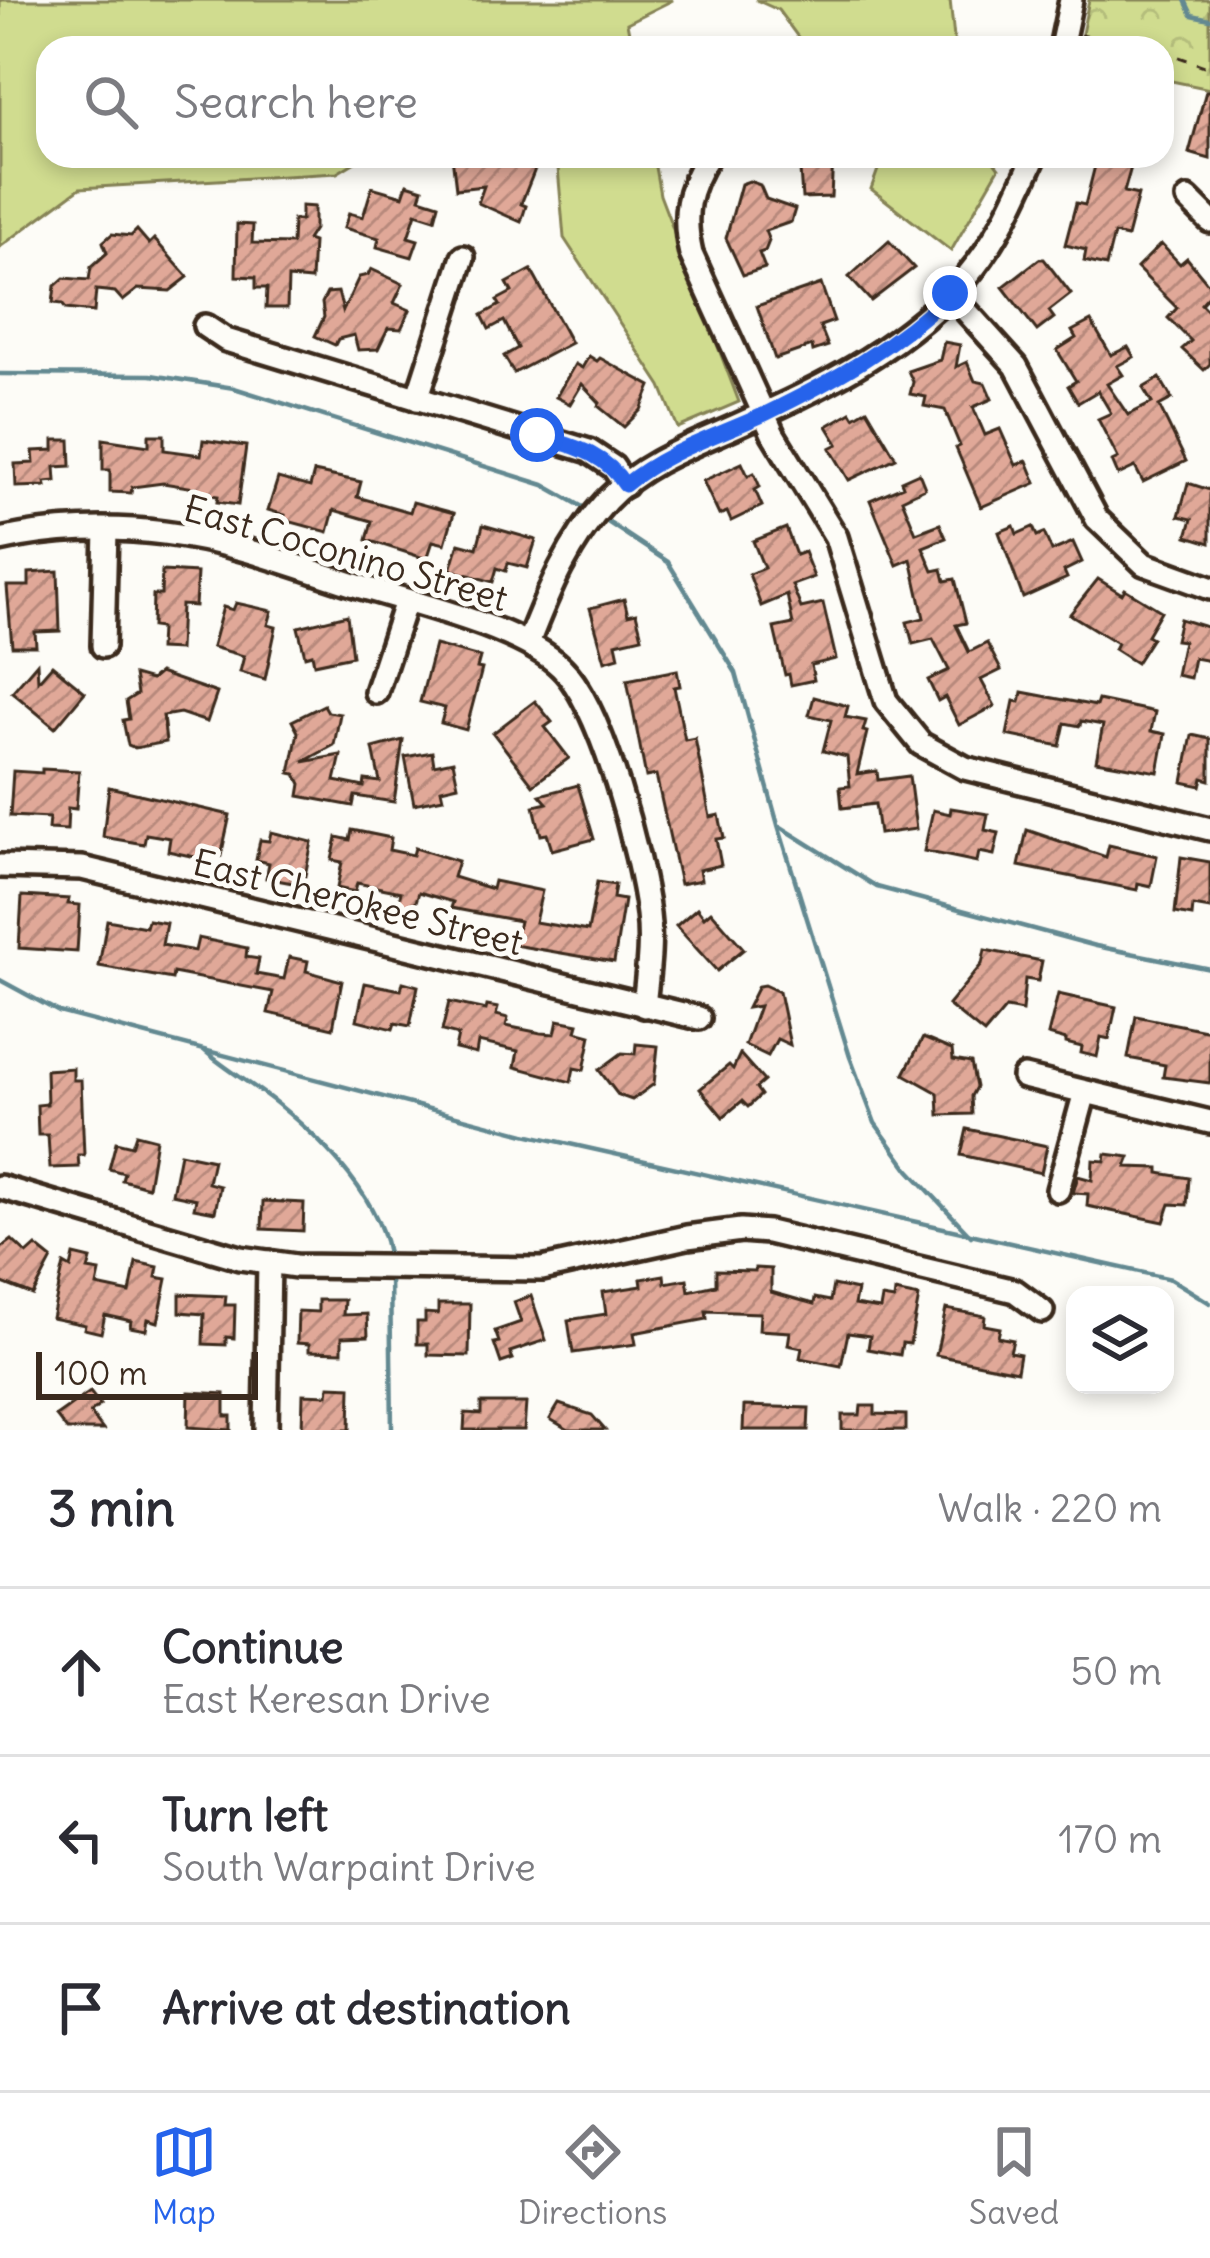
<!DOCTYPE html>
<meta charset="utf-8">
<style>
body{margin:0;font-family:Delius,sans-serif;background:#f2f2f3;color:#2b2b33}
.controls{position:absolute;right:36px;bottom:36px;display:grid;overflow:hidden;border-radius:24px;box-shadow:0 6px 18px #0003}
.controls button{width:108px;height:108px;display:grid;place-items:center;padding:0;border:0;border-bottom:3px solid #e1e1e2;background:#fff;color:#2b2b33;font:60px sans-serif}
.scale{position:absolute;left:36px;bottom:30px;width:222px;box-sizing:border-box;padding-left:12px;border:6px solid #3b2a1e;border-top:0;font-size:33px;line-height:42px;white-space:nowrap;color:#3b2a1e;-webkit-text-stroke:9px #fdfcf7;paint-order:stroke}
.stop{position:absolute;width:36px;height:36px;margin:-27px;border:9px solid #2563eb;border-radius:50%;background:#fff}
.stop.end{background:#2563eb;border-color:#fff;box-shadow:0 3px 12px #0008}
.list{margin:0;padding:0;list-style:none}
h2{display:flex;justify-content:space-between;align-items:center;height:156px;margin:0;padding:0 48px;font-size:51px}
h2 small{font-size:39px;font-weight:400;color:#7c7c81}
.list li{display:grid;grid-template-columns:78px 1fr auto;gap:36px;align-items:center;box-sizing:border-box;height:168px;padding:0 48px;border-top:3px solid #e1e1e2}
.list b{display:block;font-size:45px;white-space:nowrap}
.list p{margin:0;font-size:39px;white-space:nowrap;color:#7c7c81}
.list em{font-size:39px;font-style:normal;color:#7c7c81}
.icon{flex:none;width:66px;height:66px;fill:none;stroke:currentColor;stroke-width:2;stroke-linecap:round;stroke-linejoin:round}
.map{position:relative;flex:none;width:1210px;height:1430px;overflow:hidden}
.search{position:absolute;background:#fff;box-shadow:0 6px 18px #0003;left:36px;right:36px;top:36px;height:132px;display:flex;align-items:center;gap:30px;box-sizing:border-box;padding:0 42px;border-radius:36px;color:#7c7c81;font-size:45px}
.sheet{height:660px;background:#fff}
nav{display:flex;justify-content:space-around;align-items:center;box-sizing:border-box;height:168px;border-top:3px solid #e1e1e2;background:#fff;font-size:33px;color:#7c7c81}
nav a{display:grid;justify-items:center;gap:6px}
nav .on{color:#2563eb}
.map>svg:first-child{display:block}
.grass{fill:#d0dc8f;stroke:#868356;stroke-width:3}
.park{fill:url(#park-crowns);stroke:#868356;stroke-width:3}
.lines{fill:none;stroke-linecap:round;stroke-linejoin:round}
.stream{stroke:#638991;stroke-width:4.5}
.building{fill:url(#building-hatch);stroke:#3b2a1e;stroke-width:3}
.minor-casing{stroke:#3b2a1e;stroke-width:30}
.path{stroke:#3b2a1e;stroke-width:3;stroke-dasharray:9 9;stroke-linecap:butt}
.minor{stroke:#fdfcf7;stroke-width:21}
.route{stroke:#2563eb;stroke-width:15}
.labels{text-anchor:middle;stroke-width:10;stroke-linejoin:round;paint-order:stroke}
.street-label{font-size:36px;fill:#3b2a1e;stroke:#fdfcf7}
</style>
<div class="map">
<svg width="1210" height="1430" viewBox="0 0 1210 1430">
<defs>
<pattern id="park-crowns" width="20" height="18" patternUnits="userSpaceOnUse" patternTransform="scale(3)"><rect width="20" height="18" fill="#d0dc8f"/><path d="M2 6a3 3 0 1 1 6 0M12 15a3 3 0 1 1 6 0" fill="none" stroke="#b4bd7b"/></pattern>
<pattern id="building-hatch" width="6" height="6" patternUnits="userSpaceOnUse" patternTransform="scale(3)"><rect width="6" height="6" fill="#e0a898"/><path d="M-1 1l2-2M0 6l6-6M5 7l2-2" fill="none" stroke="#b7897b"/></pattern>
</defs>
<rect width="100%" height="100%" fill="#fdfcf7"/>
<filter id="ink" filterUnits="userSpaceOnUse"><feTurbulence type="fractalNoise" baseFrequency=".00833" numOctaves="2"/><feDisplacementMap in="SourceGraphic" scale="24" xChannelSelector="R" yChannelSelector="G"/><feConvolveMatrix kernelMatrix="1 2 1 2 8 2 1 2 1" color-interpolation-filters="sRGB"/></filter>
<g filter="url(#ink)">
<g class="grass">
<polygon points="0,0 673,0 627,23 632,48 48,48 48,156 365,156 337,173 80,188 0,247"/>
<polygon points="756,0 950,0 955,48 806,48 778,10"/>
<polygon points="557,156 653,156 660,195 739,402 678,428 661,386 564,238"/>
<polygon points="883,156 990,156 999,168 951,251 871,189"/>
</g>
<polygon class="park" points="1089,0 1210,0 1210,89 1162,79 1162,48 1079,48"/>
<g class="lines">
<g class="stream">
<polyline points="1185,0 1192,15 1210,19"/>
<polyline points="0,374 151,375 234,388 544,485 588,510"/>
<polyline points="603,519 668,562 736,673 778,825 850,1057 875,1123 909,1170 971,1236"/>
<polyline points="781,827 877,887 1096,946 1210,969"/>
<polyline points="0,980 59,1012 525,1134 1171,1279 1210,1303"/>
<path d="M205 1051C229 1072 256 1086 280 1106 325 1143 384 1202 389 1262"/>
<polyline points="390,1274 392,1430"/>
</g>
</g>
<g class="building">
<polygon points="1206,91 1210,91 1210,159 1189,153"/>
<polygon points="452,156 533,156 535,169 521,204 526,206 521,222 478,203 484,186 456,189"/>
<polygon points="799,156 833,156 831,197 802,198"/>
<polygon points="1097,158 1131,167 1124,192 1138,195 1127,237 1114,234 1106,266 1084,261 1086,250 1065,245 1076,203 1085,205"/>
<polygon points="749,181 760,185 766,199 795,209 791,222 765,231 769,241 765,251 759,253 765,268 743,275 726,238 741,184"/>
<polygon points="407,184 423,189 420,198 439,204 435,219 416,213 408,237 418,240 412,257 377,247 379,238 344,228 349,213 363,217 372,187 403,196"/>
<polygon points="301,206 314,207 314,229 307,240 313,242 311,280 288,278 287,308 266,308 267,288 256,288 256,277 236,276 237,224 253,225 252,243 292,244 293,220 301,220"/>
<polygon points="137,230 149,244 154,239 188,277 170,291 138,289 123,301 115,292 96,290 94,312 66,309 62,304 53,303 55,286 64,278 89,280 91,267 107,253 103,242 112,234 131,236"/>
<polygon points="889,241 914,268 871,301 849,277"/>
<polygon points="1161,244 1180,264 1187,258 1210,286 1210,294 1201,304 1210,313 1210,364 1204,370 1182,349 1191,341 1168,318 1177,308 1137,268"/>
<polygon points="1039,259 1044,259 1071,294 1049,311 1054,318 1037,331 1003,287"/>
<polygon points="371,269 403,284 394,303 410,310 401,329 388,328 378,349 358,350 354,335 338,339 335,345 315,336 324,317 322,303 327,293 338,292 343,311 359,277 368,275"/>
<polygon points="531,270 571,343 514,373 504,356 518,348 504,321 489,329 482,315 500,305 497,300 512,292 507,283"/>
<polygon points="821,284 834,321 820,326 828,346 813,351 812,346 775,359 757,306"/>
<polygon points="1091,321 1111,355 1128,347 1134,357 1117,366 1123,375 1107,384 1128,415 1152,403 1143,388 1160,378 1172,399 1159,406 1186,461 1143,482 1135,467 1118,475 1112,461 1118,458 1098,419 1111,413 1098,391 1078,403 1068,386 1076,381 1057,350 1076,338 1072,331"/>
<polygon points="944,342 960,345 956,367 967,362 975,381 985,383 992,399 973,407 985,435 1000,429 1016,465 1027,461 1036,483 981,507 956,448 960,446 945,410 924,406 926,397 910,394 913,382 908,371 940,360"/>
<polygon points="589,356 597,361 600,358 651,386 641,410 624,427 598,406 600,403 582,384 570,404 556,397 575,364 582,368"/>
<polygon points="867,409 896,458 849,480 830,448 838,444 827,426 851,412 854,417"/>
<polygon points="149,435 164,435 164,450 201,455 203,440 246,446 238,505 217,502 218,496 194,493 195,488 163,483 132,487 131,493 110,492 110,470 103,470 103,439 149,446"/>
<polygon points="54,440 70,440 71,466 55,467 56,481 45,482 46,486 16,487 15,464 34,463 33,451 54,450"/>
<polygon points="742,463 748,476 754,473 760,487 755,490 762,506 731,521 727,512 719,515 703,481"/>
<polygon points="314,472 361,482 357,497 410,512 413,502 454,513 445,544 433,541 427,559 367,540 372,521 334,510 328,532 284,520 285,515 268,510 278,478 310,487"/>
<polygon points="919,473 925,488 902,499 916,533 940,524 946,538 923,547 933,571 942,569 945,581 955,579 966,623 956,625 969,652 987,643 1001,670 981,680 995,706 959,725 945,697 938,701 928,680 949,670 933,639 913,644 907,622 924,618 911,559 897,565 870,500 903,486 901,481"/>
<polygon points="1188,483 1210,490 1210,543 1187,536 1192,519 1179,516"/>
<polygon points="483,525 536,540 527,568 508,563 506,571 497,568 493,582 451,570 459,543 477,548"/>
<polygon points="1014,526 1017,534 1033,527 1037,536 1044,533 1052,551 1073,542 1082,562 1064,571 1067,578 1023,598 999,532"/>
<polygon points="786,528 796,555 804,552 814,577 792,585 801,608 823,603 836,659 811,665 814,680 791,685 789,674 785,675 774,628 793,624 787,595 761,606 749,574 764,568 753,541"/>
<polygon points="58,571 60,631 35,632 36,646 12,646 7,586 29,586 29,573"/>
<polygon points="162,571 197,573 195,606 181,605 179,650 159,649 160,628 152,627 153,595 161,595"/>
<polygon points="1098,579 1122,594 1125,589 1161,611 1147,635 1152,638 1136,663 1114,649 1117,643 1070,614"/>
<polygon points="624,599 628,615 636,613 642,637 616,643 619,657 605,661 590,608"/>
<polygon points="236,603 272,611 268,625 276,627 265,679 240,672 244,656 212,647 223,607 233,610"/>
<polygon points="347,615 352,656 314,664 312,654 305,656 298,627"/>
<polygon points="1180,619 1210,628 1210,661 1194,658 1190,678 1176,675 1183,641 1175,640"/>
<polygon points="435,645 480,657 477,668 482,669 466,730 441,723 445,708 420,702"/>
<polygon points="37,663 38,681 52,665 85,692 55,728 12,692"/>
<polygon points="677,670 680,686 674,687 685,740 695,738 710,817 719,815 724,838 716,839 721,865 699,870 701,880 680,884 656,775 646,777 627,680"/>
<polygon points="159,673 217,693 207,722 180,713 163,716 166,742 135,748 128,745 123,720 129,719 126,701 137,694 134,675 151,680"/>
<polygon points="1022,692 1096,706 1098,700 1155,712 1151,731 1165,734 1158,772 1096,761 1103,725 1081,721 1080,726 1065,723 1060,746 1007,735 1014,701 1020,702"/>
<polygon points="814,697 848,706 845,717 866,721 863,731 867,732 857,774 877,771 878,780 909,776 916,829 879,834 875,804 842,808 840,787 850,786 847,757 823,751 831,720 809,715"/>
<polygon points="535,701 552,722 545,727 569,758 533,785 493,733"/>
<polygon points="324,705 328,712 340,714 334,745 303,762 341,755 335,781 364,787 365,780 380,782 373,748 403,740 394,802 355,796 353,806 299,796 301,784 296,774 290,773 298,732 292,721"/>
<polygon points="1192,735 1210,739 1210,780 1203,778 1201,786 1183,782"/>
<polygon points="432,752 434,765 453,761 458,785 441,789 443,798 414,804 405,757"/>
<polygon points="42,769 79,771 76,809 68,808 67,830 48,829 49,818 10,816 13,771 42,773"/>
<polygon points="578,785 594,839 552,850 547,834 541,835 534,806 547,803 540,795"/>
<polygon points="109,787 230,815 221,856 205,853 204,859 168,851 170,838 146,834 144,844 103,837"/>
<polygon points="951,808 988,814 985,830 999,833 994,855 979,852 977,862 924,851 933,810 950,814"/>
<polygon points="352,830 391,838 389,850 413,855 415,848 458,861 453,877 492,889 494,881 542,891 535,922 588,931 597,882 615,885 613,898 624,900 614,962 514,945 519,921 451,908 453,902 419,892 414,908 398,904 401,892 357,883 355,892 337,888 342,862 332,860 337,837 350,840"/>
<polygon points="1027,830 1106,857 1109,845 1157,856 1151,886 1138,883 1137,890 1019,866"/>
<polygon points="271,832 312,842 303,885 266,878 269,863 256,860 260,840 269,841"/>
<polygon points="1181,857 1210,862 1210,909 1193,906 1192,916 1175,913"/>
<polygon points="22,896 69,899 68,904 80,905 77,952 19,948"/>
<polygon points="697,908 704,917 711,911 744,949 717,971 676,926"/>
<polygon points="107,920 146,927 148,920 166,923 162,945 195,951 198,938 247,948 246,957 259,959 256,974 284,979 289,957 308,961 306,971 342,981 333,1028 268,1013 273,992 173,973 172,979 99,966"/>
<polygon points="985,950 1042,961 1038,981 1025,979 1022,1011 1006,1008 984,1034 948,1005 982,964"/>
<polygon points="403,982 418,986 410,1026 395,1023 393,1029 357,1020 365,983 401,990"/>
<polygon points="764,985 779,992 790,1045 777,1039 768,1056 745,1045 759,1006 747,1008 758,986"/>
<polygon points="1058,994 1116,1007 1109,1039 1101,1037 1097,1057 1081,1053 1082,1047 1066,1043 1066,1040 1048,1035"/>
<polygon points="449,1002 486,1010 487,1006 498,1008 496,1015 508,1018 506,1026 541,1033 555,1034 558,1020 578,1024 576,1031 591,1035 584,1070 574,1068 571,1082 515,1067 518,1051 478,1042 476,1054 455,1049 458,1035 442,1031"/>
<polygon points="1136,1016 1210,1031 1210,1083 1163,1077 1165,1065 1128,1058"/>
<polygon points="923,1038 952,1050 953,1060 971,1063 976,1087 971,1096 972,1114 939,1115 938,1093 904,1074"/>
<polygon points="636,1044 658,1046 654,1084 632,1100 618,1095 599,1070 622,1053 635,1054"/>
<polygon points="740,1054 764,1081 756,1088 761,1095 748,1107 742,1101 723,1117 700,1089 729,1065 733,1069"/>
<polygon points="73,1068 73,1080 81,1080 84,1155 78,1155 79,1167 50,1168 48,1135 38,1135 37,1105 47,1104 46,1070"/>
<polygon points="967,1129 1047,1146 1041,1173 961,1155"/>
<polygon points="136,1134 156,1139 148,1187 122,1180 124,1173 109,1169 116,1142 132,1146"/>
<polygon points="180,1153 213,1160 208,1183 220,1186 215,1212 194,1208 196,1199 172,1194"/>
<polygon points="1106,1154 1130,1157 1126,1167 1159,1168 1159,1173 1189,1178 1187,1205 1170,1204 1164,1222 1087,1206 1088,1194 1073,1193 1078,1176 1092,1180 1093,1160 1105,1161"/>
<polygon points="263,1201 304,1203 303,1231 262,1229"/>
<polygon points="12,1240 27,1254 36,1246 52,1259 33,1295 0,1282 0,1249"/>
<polygon points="74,1255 91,1259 88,1270 100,1272 97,1286 130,1293 136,1262 158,1267 156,1277 167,1279 158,1322 148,1319 146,1330 130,1327 131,1321 105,1315 101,1333 84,1329 85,1325 52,1318 64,1264 71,1268"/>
<polygon points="755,1268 771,1269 771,1292 814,1304 815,1298 830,1301 833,1285 857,1290 854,1305 880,1309 882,1298 894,1300 895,1292 919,1297 910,1344 902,1343 900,1355 868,1349 870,1336 848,1333 841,1366 800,1358 802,1348 788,1345 790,1332 759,1330 760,1313 706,1311 707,1319 634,1333 636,1344 573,1353 568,1320 606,1314 603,1292 642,1286 641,1279 664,1275 665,1283 687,1279 689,1291 716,1285 716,1270 755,1271"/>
<polygon points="180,1294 226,1296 225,1305 235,1305 234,1338 226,1337 226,1345 203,1344 204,1314 180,1312"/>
<polygon points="531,1296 546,1340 510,1352 513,1359 501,1363 494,1343 499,1342 495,1331 521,1322 514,1302"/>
<polygon points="318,1300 344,1300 343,1315 367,1314 368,1336 342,1337 342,1352 309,1351 309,1344 297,1343 298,1311 318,1312"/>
<polygon points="438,1304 470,1304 469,1356 428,1355 428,1344 417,1344 417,1322 425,1322 425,1313 438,1314"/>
<polygon points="946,1309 985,1316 984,1325 1000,1328 998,1337 1013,1340 1010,1352 1020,1354 1017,1371 936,1355"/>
<polygon points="329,1386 351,1387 350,1430 302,1430 303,1394 328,1395"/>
<polygon points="90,1392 100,1405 90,1413 103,1430 67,1430 56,1416"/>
<polygon points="189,1392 225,1394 225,1416 231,1416 231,1430 188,1427"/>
<polygon points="481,1403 526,1403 524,1430 464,1430 465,1413 481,1414"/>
<polygon points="559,1404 592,1415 605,1430 569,1430 550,1419"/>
<polygon points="744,1406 809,1408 808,1430 743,1430"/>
<polygon points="861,1406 875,1406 875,1414 906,1415 906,1430 842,1430 842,1415 860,1415"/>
</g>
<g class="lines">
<defs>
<g id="minor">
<polyline points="1061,48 1071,0"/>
<path d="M708 156C687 189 682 215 691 254L773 434 836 537 886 701 921 744 965 768 1210 829"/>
<polyline points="1188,199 1210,221"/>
<polyline points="950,293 1016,366 1097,519 1144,564 1210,588"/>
<polyline points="205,326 226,340 589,451 613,467 625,485"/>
<polyline points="417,399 463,257"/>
<path d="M0 540C52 528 111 526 164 533 231 541 295 566 358 586 414 603 521 628 561 667 602 706 641 856 648 914 652 945 647 976 644 1006"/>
<path d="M528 643C548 592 569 541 607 500 645 460 700 443 749 420 829 385 910 343 968 275 998 240 1016 197 1035 156"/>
<polyline points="103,646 106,530"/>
<polyline points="376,692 406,601"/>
<polyline points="0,866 82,868 699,1018"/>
<polyline points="1024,1077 1210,1122"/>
<polyline points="0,1187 240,1258 296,1266 542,1269 687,1237 741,1230 768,1232 1015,1291 1042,1311"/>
<polyline points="1058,1190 1085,1092"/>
<polyline points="266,1430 269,1262"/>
</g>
</defs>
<use href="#minor" class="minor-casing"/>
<g class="path">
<polyline points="1081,35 1150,48"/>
<polyline points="1162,51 1210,68"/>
</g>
<use href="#minor" class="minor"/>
</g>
</g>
<g class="lines" filter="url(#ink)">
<path class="route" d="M537 435C572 446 604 452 625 485 666 451 717 436 765 414 833 381 896 346 950 293"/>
</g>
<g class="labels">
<g class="street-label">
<text transform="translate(346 553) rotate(16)" y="13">East Coconino Street</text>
<text transform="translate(358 902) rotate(14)" y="13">East Cherokee Street</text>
</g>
</g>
</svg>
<div class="controls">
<button><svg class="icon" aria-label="layers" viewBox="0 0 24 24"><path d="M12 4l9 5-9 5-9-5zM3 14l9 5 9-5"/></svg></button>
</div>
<div class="scale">100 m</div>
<div class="stop" style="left:537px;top:435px"></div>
<div class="stop end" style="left:950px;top:293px"></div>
<div class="search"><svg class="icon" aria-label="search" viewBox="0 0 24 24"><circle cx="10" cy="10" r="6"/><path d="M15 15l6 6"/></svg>Search here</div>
</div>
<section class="sheet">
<h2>3 min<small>Walk · 220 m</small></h2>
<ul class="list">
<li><svg class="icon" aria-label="ahead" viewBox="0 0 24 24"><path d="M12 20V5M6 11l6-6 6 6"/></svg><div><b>Continue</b><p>East Keresan Drive</p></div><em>50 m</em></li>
<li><svg class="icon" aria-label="left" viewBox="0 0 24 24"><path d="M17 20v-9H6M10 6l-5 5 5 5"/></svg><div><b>Turn left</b><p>South Warpaint Drive</p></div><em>170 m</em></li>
<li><svg class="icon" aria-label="arrive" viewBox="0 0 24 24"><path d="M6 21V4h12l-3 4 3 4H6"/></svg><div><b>Arrive at destination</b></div></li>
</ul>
</section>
<nav>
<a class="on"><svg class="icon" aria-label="map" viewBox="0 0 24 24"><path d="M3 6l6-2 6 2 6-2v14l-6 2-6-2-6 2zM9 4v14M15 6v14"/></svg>Map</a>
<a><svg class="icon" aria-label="directions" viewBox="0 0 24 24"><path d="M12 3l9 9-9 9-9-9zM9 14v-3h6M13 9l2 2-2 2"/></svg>Directions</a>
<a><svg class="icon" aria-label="saved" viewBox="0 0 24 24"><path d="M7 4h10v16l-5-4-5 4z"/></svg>Saved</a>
</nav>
